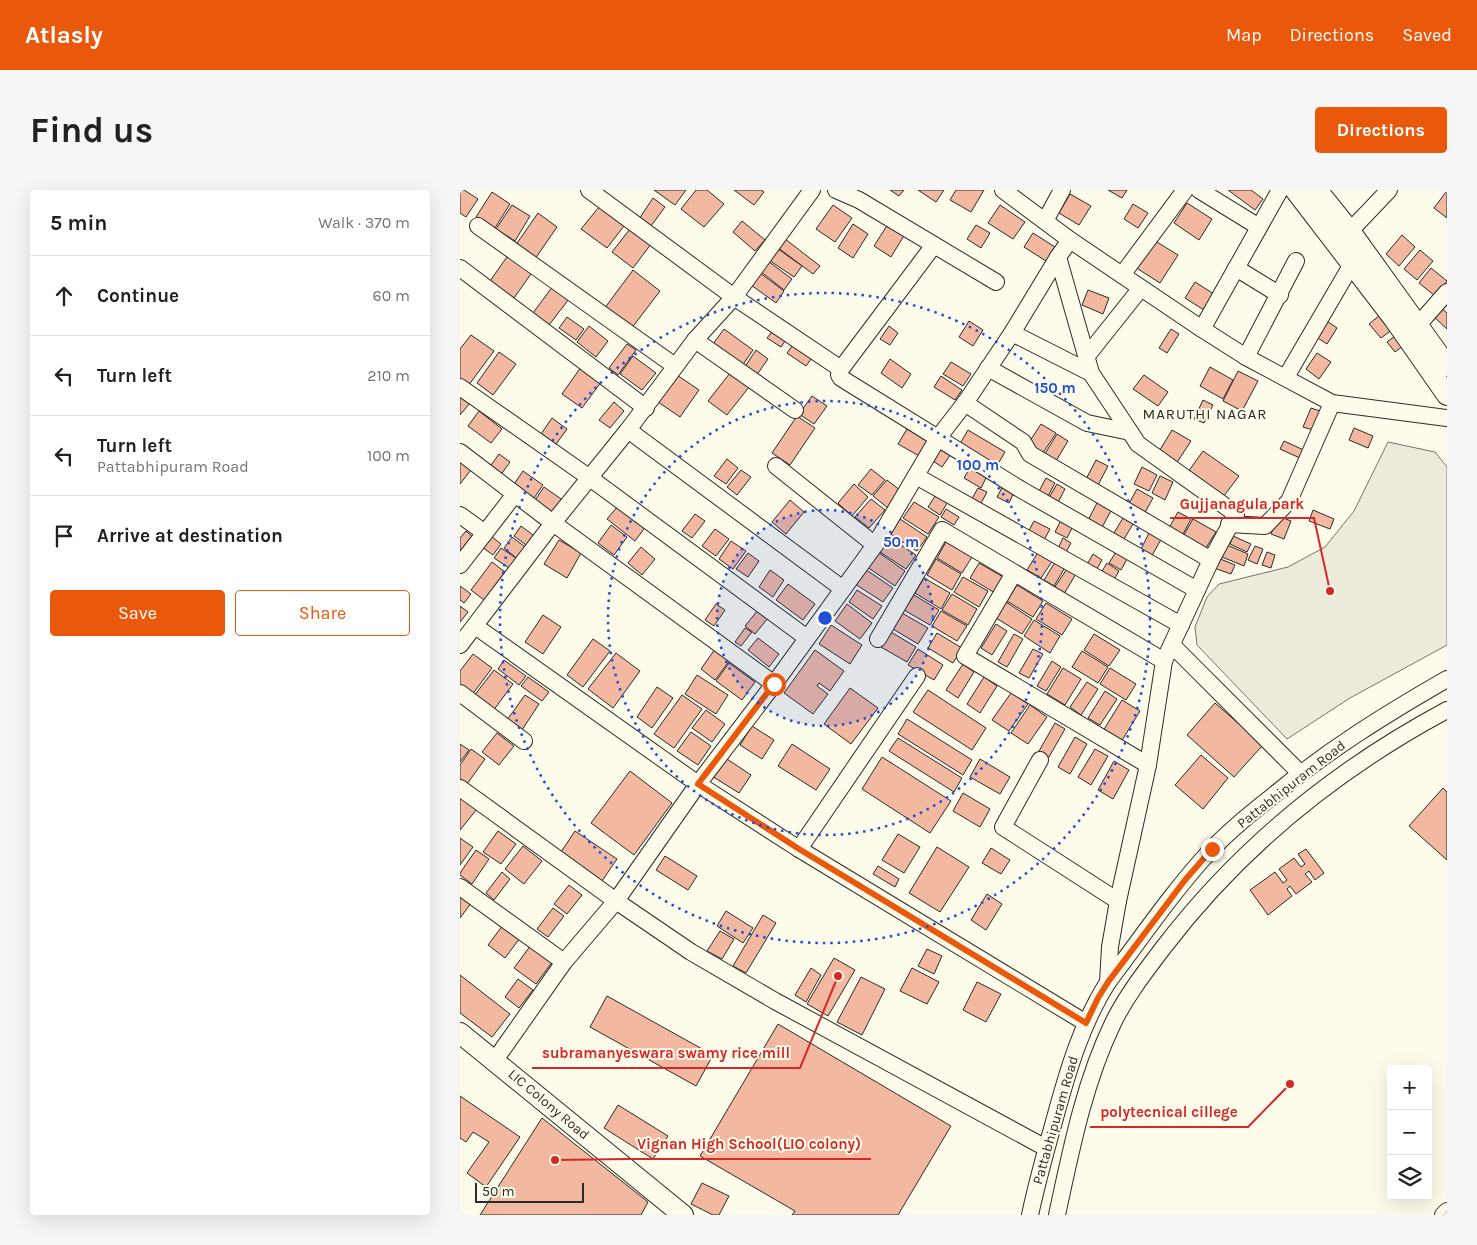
<!DOCTYPE html>
<meta charset="utf-8">
<style>
body{margin:0;font-family:Karla,sans-serif;background:#f6f6f6;color:#202124}
.controls{position:absolute;right:15px;bottom:15px;display:grid;overflow:hidden;border-radius:5px;box-shadow:0 5px 20px #0002}
.controls button{width:45px;height:45px;display:grid;place-items:center;padding:0;border:0;border-bottom:1px solid #e0e0e0;background:#fff;color:#202124;font:25px sans-serif}
.scale{position:absolute;left:15px;bottom:12px;width:109px;box-sizing:border-box;padding-left:5px;border:2px solid #2b2b2b;border-top:0;font-size:14px;line-height:18px;white-space:nowrap;color:#2b2b2b;-webkit-text-stroke:4px #fdfbea;paint-order:stroke}
.stop{position:absolute;width:15px;height:15px;margin:-11px;border:4px solid #ea580c;border-radius:50%;background:#fff}
.stop.end{background:#ea580c;border-color:#fff;box-shadow:0 1px 5px #0008}
.list{margin:0;padding:0;list-style:none}
h2{display:flex;justify-content:space-between;align-items:center;height:65px;margin:0;padding:0 20px;font-size:21px}
h2 small{font-size:16px;font-weight:400;color:#757577}
.list li{display:grid;grid-template-columns:32px 1fr auto;gap:15px;align-items:center;box-sizing:border-box;height:80px;padding:0 20px;border-top:1px solid #e0e0e0}
.list b{display:block;font-size:19px;white-space:nowrap}
.list p{margin:0;font-size:16px;white-space:nowrap;color:#757577}
.list em{font-size:16px;font-style:normal;color:#757577}
.actions{display:flex;gap:10px;padding:15px 20px}
.actions a{flex:1;padding:11px 0;border:1px solid #ea580c;border-radius:5px;text-align:center;font-size:18px;color:#ea580c}
.actions .main{background:#ea580c;color:#fff}
.icon{flex:none;width:28px;height:28px;fill:none;stroke:currentColor;stroke-width:2;stroke-linecap:round;stroke-linejoin:round}
.map{position:relative;flex:none;width:987px;height:1025px;overflow:hidden;border-radius:5px}
header{display:flex;align-items:center;gap:30px;box-sizing:border-box;height:70px;padding:0 25px;background:#ea580c;color:#fff}
header strong{font-size:24px}
nav{display:flex;gap:28px;margin-inline-start:auto;font-size:18px}
.intro{display:flex;align-items:center;justify-content:space-between;box-sizing:border-box;height:120px;padding:0 30px}
h1{margin:0;font-size:35px}
.button{padding:12px 22px;border-radius:5px;background:#ea580c;color:#fff;font-size:18px;font-weight:700}
main{display:flex;gap:30px;padding:0 30px}
aside{flex:1;background:#fff;border-radius:5px;box-shadow:0 5px 20px #0002}
.map>svg:first-child{display:block}
.green{fill:#ecebdb;stroke:#74746e}
.building{fill:#f2b8a0;stroke:#2b2b2b}
.lines{fill:none;stroke-linecap:round;stroke-linejoin:round}
.minor-casing{stroke:#2b2b2b;stroke-width:18}
.major-casing{stroke:#2b2b2b;stroke-width:22}
.minor{stroke:#fdfbea;stroke-width:16}
.major{stroke:#fdfbea;stroke-width:20}
.route{stroke:#ea580c;stroke-width:6}
.ring{fill:none;stroke:#1d4ed8;stroke-width:2.5;stroke-dasharray:2.5 5}
.labels{text-anchor:middle;stroke-width:4;stroke-linejoin:round;paint-order:stroke}
.street-label{font-size:14px;fill:#2b2b2b;stroke:#fdfbea}
.neighbourhood-label{font-size:15px;letter-spacing:1px;fill:#2b2b2b;stroke:#fdfbea}
.centre{fill:#1d4ed8;stroke:#fdfbea;stroke-width:2.5}
.ring-label{font-size:15px;text-anchor:middle;font-weight:bold;fill:#1d4ed8;stroke:#fdfbea;stroke-width:4;stroke-linejoin:round;paint-order:stroke}
.leader{fill:none;stroke:#d62828;stroke-width:2}
.callout-dot{fill:#d62828;stroke:#fdfbea;stroke-width:2}
.callout-label{font-size:15px;text-anchor:middle;font-weight:bold;fill:#d62828;stroke:#fdfbea;stroke-width:4;stroke-linejoin:round;paint-order:stroke}
</style>
<header>
<strong>Atlasly</strong>
<nav><a>Map</a><a>Directions</a><a>Saved</a></nav>
</header>
<div class="intro"><h1>Find us</h1><a class="button">Directions</a></div>
<main>
<aside>
<h2>5 min<small>Walk · 370 m</small></h2>
<ul class="list">
<li><svg class="icon" aria-label="ahead" viewBox="0 0 24 24"><path d="M12 20V5M6 11l6-6 6 6"/></svg><div><b>Continue</b></div><em>60 m</em></li>
<li><svg class="icon" aria-label="left" viewBox="0 0 24 24"><path d="M17 20v-9H6M10 6l-5 5 5 5"/></svg><div><b>Turn left</b></div><em>210 m</em></li>
<li><svg class="icon" aria-label="left" viewBox="0 0 24 24"><path d="M17 20v-9H6M10 6l-5 5 5 5"/></svg><div><b>Turn left</b><p>Pattabhipuram Road</p></div><em>100 m</em></li>
<li><svg class="icon" aria-label="arrive" viewBox="0 0 24 24"><path d="M6 21V4h12l-3 4 3 4H6"/></svg><div><b>Arrive at destination</b></div></li>
</ul>
<div class="actions"><a class="main">Save</a><a>Share</a></div>
</aside>
<div class="map">
<svg width="987" height="1025" viewBox="0 0 987 1025">
<rect width="100%" height="100%" fill="#fdfbea"/>
<polygon class="green" points="928,252 975,262 987,277 987,455 890,508 827,549 737,455 735,437 747,407 759,394 828,377 865,357 894,321"/>
<g class="building">
<polygon points="0,0 4,0 18,9 6,27 0,23"/>
<polygon points="194,0 226,0 215,15"/>
<polygon points="236,0 247,0 264,14 244,37 221,19"/>
<polygon points="274,0 301,0 304,2 294,15"/>
<polygon points="430,0 444,0 439,6"/>
<polygon points="458,0 484,0 476,12"/>
<polygon points="496,0 524,0 511,22 490,10"/>
<polygon points="648,0 667,0 662,8"/>
<polygon points="768,0 791,0 803,9 795,20"/>
<polygon points="32,2 50,14 35,38 16,27"/>
<polygon points="986,2 987,3 987,28 974,18"/>
<polygon points="610,4 631,16 619,35 599,23"/>
<polygon points="193,8 205,17 188,40 177,32"/>
<polygon points="727,13 752,29 739,50 714,33"/>
<polygon points="673,14 688,23 678,38 664,29"/>
<polygon points="52,15 70,26 55,51 36,39"/>
<polygon points="373,15 392,28 375,52 356,39"/>
<polygon points="540,15 565,32 553,49 528,33"/>
<polygon points="139,17 164,36 147,58 121,39"/>
<polygon points="78,23 97,37 75,69 55,56"/>
<polygon points="282,31 305,50 295,61 273,42"/>
<polygon points="393,34 408,44 393,68 378,58"/>
<polygon points="428,34 445,44 431,67 414,56"/>
<polygon points="516,35 530,43 521,58 507,49"/>
<polygon points="170,39 191,54 173,78 152,62"/>
<polygon points="573,43 595,57 586,71 564,57"/>
<polygon points="320,45 360,76 353,84 313,54"/>
<polygon points="942,45 955,57 939,76 926,64"/>
<polygon points="692,49 718,65 700,93 675,77"/>
<polygon points="314,56 342,76 334,87 306,68"/>
<polygon points="960,60 973,71 957,90 944,79"/>
<polygon points="49,64 73,81 54,108 30,91"/>
<polygon points="308,71 332,89 324,100 300,81"/>
<polygon points="971,78 987,91 975,106 959,93"/>
<polygon points="173,80 200,101 171,139 144,119"/>
<polygon points="300,83 324,101 316,113 291,95"/>
<polygon points="735,92 754,104 744,120 725,108"/>
<polygon points="93,96 109,109 89,135 73,123"/>
<polygon points="628,100 649,108 643,124 622,115"/>
<polygon points="981,118 987,123 987,139 973,126"/>
<polygon points="920,125 933,139 921,148 909,134"/>
<polygon points="107,127 124,139 116,150 99,138"/>
<polygon points="864,129 877,138 867,154 853,145"/>
<polygon points="509,131 523,140 513,156 499,147"/>
<polygon points="129,136 148,151 136,167 117,152"/>
<polygon points="429,136 438,143 430,155 420,149"/>
<polygon points="264,139 293,160 282,176 253,154"/>
<polygon points="314,139 327,148 321,157 307,148"/>
<polygon points="711,139 719,144 707,163 699,158"/>
<polygon points="11,145 34,161 8,196 0,190 0,159"/>
<polygon points="935,146 943,156 935,162 927,152"/>
<polygon points="335,152 354,165 346,176 327,163"/>
<polygon points="167,154 176,160 158,185 149,178"/>
<polygon points="296,160 308,169 296,186 284,178"/>
<polygon points="39,162 56,174 33,205 17,193"/>
<polygon points="857,163 871,172 859,189 846,179"/>
<polygon points="173,166 196,183 182,200 160,184"/>
<polygon points="430,169 451,184 442,198 421,183"/>
<polygon points="491,172 511,184 503,196 483,184"/>
<polygon points="121,177 141,192 122,218 102,204"/>
<polygon points="750,177 773,190 763,209 740,196"/>
<polygon points="778,181 798,191 782,221 763,211"/>
<polygon points="270,183 289,197 267,225 248,211"/>
<polygon points="217,185 239,200 220,227 198,212"/>
<polygon points="684,185 708,202 698,216 673,199"/>
<polygon points="481,186 502,200 495,210 474,197"/>
<polygon points="0,205 10,213 0,225"/>
<polygon points="352,206 367,216 354,234 339,224"/>
<polygon points="743,210 753,215 744,233 734,229"/>
<polygon points="154,212 164,221 150,238 139,230"/>
<polygon points="851,218 860,221 853,240 843,237"/>
<polygon points="19,221 42,239 31,253 8,236"/>
<polygon points="337,226 355,238 330,275 312,263"/>
<polygon points="92,228 107,239 94,257 79,247"/>
<polygon points="581,234 596,243 583,263 568,254"/>
<polygon points="894,238 913,246 908,258 889,250"/>
<polygon points="447,239 469,251 461,267 438,254"/>
<polygon points="508,240 545,262 535,279 498,257"/>
<polygon points="712,240 731,251 716,274 698,263"/>
<polygon points="597,244 608,251 594,274 583,267"/>
<polygon points="824,251 846,261 842,269 820,259"/>
<polygon points="484,255 493,261 482,277 473,271"/>
<polygon points="743,261 779,286 763,307 728,282"/>
<polygon points="39,264 50,272 40,286 29,278"/>
<polygon points="267,269 278,278 266,294 254,286"/>
<polygon points="0,270 11,280 0,294"/>
<polygon points="636,270 648,276 637,297 625,291"/>
<polygon points="513,273 529,282 521,298 504,288"/>
<polygon points="682,277 697,285 689,301 674,294"/>
<polygon points="411,279 425,290 412,305 398,295"/>
<polygon points="281,280 291,287 277,305 267,297"/>
<polygon points="63,281 83,295 72,311 52,297"/>
<polygon points="700,286 713,292 705,310 692,303"/>
<polygon points="586,288 595,293 586,310 577,305"/>
<polygon points="427,290 441,301 428,318 413,306"/>
<polygon points="394,294 408,307 392,326 378,313"/>
<polygon points="544,294 555,300 549,313 537,307"/>
<polygon points="597,294 605,299 596,316 587,311"/>
<polygon points="84,297 104,311 94,327 73,313"/>
<polygon points="518,298 527,302 518,319 509,314"/>
<polygon points="677,299 693,308 682,328 666,319"/>
<polygon points="477,303 489,310 480,325 468,317"/>
<polygon points="411,309 425,320 409,338 395,327"/>
<polygon points="330,310 344,322 326,344 312,332"/>
<polygon points="638,311 652,319 640,341 626,334"/>
<polygon points="454,312 479,327 468,344 443,328"/>
<polygon points="159,315 186,336 175,351 147,329"/>
<polygon points="486,319 499,327 494,335 481,327"/>
<polygon points="853,320 874,329 870,339 849,331"/>
<polygon points="718,322 731,329 722,346 709,338"/>
<polygon points="235,324 245,331 232,348 222,341"/>
<polygon points="818,326 831,331 824,349 811,344"/>
<polygon points="663,328 673,334 661,354 651,348"/>
<polygon points="440,329 467,347 457,361 430,344"/>
<polygon points="733,329 756,342 744,361 722,348"/>
<polygon points="601,330 613,336 607,348 595,342"/>
<polygon points="574,331 590,339 582,354 566,346"/>
<polygon points="151,335 167,347 154,365 138,353"/>
<polygon points="61,336 77,348 70,358 54,346"/>
<polygon points="255,339 269,349 256,366 242,356"/>
<polygon points="691,339 703,346 690,369 679,363"/>
<polygon points="6,341 15,349 0,363 0,348"/>
<polygon points="27,343 41,354 33,365 18,354"/>
<polygon points="773,346 791,354 787,362 770,354"/>
<polygon points="52,347 69,360 60,371 44,358"/>
<polygon points="430,348 456,365 446,379 420,362"/>
<polygon points="603,348 611,353 605,364 597,360"/>
<polygon points="99,350 121,363 107,388 84,374"/>
<polygon points="271,351 286,361 273,379 259,369"/>
<polygon points="486,352 512,367 502,383 477,368"/>
<polygon points="767,355 788,364 784,376 762,367"/>
<polygon points="795,356 803,359 797,374 788,370"/>
<polygon points="181,357 195,369 182,385 168,373"/>
<polygon points="41,358 59,370 52,380 34,368"/>
<polygon points="580,359 595,367 581,388 567,380"/>
<polygon points="418,362 445,381 435,396 407,377"/>
<polygon points="656,362 667,369 661,380 649,373"/>
<polygon points="807,362 815,365 811,378 802,375"/>
<polygon points="288,363 299,371 288,387 276,379"/>
<polygon points="633,364 642,370 634,384 625,378"/>
<polygon points="758,368 775,375 771,384 754,378"/>
<polygon points="476,369 501,384 492,400 467,385"/>
<polygon points="597,369 607,374 594,396 584,390"/>
<polygon points="32,372 45,382 24,410 11,400"/>
<polygon points="519,373 545,388 535,403 510,388"/>
<polygon points="647,373 659,381 652,393 639,386"/>
<polygon points="609,376 617,382 604,404 594,398"/>
<polygon points="405,379 433,398 423,412 395,394"/>
<polygon points="310,380 324,390 313,407 299,397"/>
<polygon points="503,387 528,401 519,417 494,402"/>
<polygon points="464,388 490,403 481,419 455,403"/>
<polygon points="328,394 355,414 343,430 316,410"/>
<polygon points="557,395 583,411 573,427 547,411"/>
<polygon points="0,396 11,404 4,413 0,410"/>
<polygon points="397,400 422,416 413,429 389,412"/>
<polygon points="492,404 517,419 508,435 482,420"/>
<polygon points="454,405 479,420 470,435 444,420"/>
<polygon points="546,412 572,429 562,444 536,428"/>
<polygon points="586,413 612,429 602,445 576,429"/>
<polygon points="256,414 265,420 254,436 245,430"/>
<polygon points="387,414 412,433 400,449 375,431"/>
<polygon points="0,416 8,422 0,432"/>
<polygon points="298,420 308,428 295,444 285,436"/>
<polygon points="481,421 507,436 497,451 472,436"/>
<polygon points="442,423 468,438 458,454 433,439"/>
<polygon points="83,425 101,437 83,464 65,452"/>
<polygon points="574,430 600,446 590,463 564,446"/>
<polygon points="536,434 547,441 532,465 521,458"/>
<polygon points="371,435 402,455 390,474 359,454"/>
<polygon points="285,438 292,442 281,456 275,452"/>
<polygon points="431,442 456,457 447,472 421,457"/>
<polygon points="477,443 502,458 493,473 468,458"/>
<polygon points="554,444 563,449 547,477 538,472"/>
<polygon points="634,444 660,460 649,476 624,460"/>
<polygon points="298,448 319,464 309,477 288,460"/>
<polygon points="133,449 150,461 123,497 107,485"/>
<polygon points="255,459 270,470 255,490 241,479"/>
<polygon points="458,459 483,475 474,490 448,475"/>
<polygon points="573,459 583,464 569,488 559,483"/>
<polygon points="355,460 384,481 370,501 359,493 357,496 368,504 353,524 324,503"/>
<polygon points="622,461 648,477 638,493 612,477"/>
<polygon points="156,463 180,481 153,518 128,499"/>
<polygon points="13,464 32,478 12,505 0,497 0,481"/>
<polygon points="44,470 66,486 59,495 38,479"/>
<polygon points="592,471 601,477 586,501 577,496"/>
<polygon points="269,473 295,492 282,510 256,491"/>
<polygon points="503,474 514,482 498,508 486,500"/>
<polygon points="603,478 621,489 605,515 587,504"/>
<polygon points="650,478 676,494 666,510 640,494"/>
<polygon points="34,480 53,494 33,521 14,506"/>
<polygon points="237,485 268,505 256,524 225,504"/>
<polygon points="68,487 89,502 82,511 61,496"/>
<polygon points="524,487 537,496 520,523 507,514"/>
<polygon points="627,492 638,499 621,525 610,517"/>
<polygon points="197,497 213,508 192,538 177,527"/>
<polygon points="390,498 418,518 391,554 364,534"/>
<polygon points="468,500 526,538 512,560 453,522"/>
<polygon points="645,501 657,509 640,535 628,528"/>
<polygon points="551,503 568,514 549,541 532,530"/>
<polygon points="65,505 79,514 62,540 47,530"/>
<polygon points="222,505 242,519 214,558 194,544"/>
<polygon points="662,510 680,521 661,552 643,541"/>
<polygon points="755,513 803,555 774,587 727,545"/>
<polygon points="570,515 587,527 568,554 551,543"/>
<polygon points="246,520 265,534 252,552 232,538"/>
<polygon points="447,529 512,570 503,585 438,544"/>
<polygon points="595,533 605,539 589,567 579,561"/>
<polygon points="292,536 314,550 302,569 280,555"/>
<polygon points="231,542 251,556 238,575 217,561"/>
<polygon points="37,543 54,556 39,575 22,562"/>
<polygon points="615,547 627,554 610,584 598,577"/>
<polygon points="438,548 502,588 494,602 429,561"/>
<polygon points="0,554 9,560 0,572"/>
<polygon points="332,554 370,579 356,600 318,576"/>
<polygon points="11,559 25,569 7,594 0,589 0,575"/>
<polygon points="635,559 648,566 631,595 618,587"/>
<polygon points="741,565 768,588 743,619 715,595"/>
<polygon points="264,567 291,585 279,603 252,586"/>
<polygon points="422,567 491,611 470,643 402,599"/>
<polygon points="520,569 550,587 540,604 510,587"/>
<polygon points="654,571 669,580 653,609 638,600"/>
<polygon points="170,581 212,613 174,665 131,633"/>
<polygon points="983,598 987,602 987,670 949,636"/>
<polygon points="503,603 530,619 520,637 493,621"/>
<polygon points="0,606 17,619 0,640"/>
<polygon points="38,641 56,654 41,674 23,662"/>
<polygon points="115,641 157,669 142,691 101,662"/>
<polygon points="438,644 460,657 444,683 422,670"/>
<polygon points="0,648 13,657 0,675"/>
<polygon points="63,656 82,671 64,694 45,679"/>
<polygon points="477,657 509,677 480,722 449,703"/>
<polygon points="531,658 550,670 541,684 522,673"/>
<polygon points="846,659 864,683 855,690 849,681 845,684 852,692 836,704 830,696 827,699 832,706 808,725 790,700 815,682 823,693 827,690 819,679 834,668 841,677 845,674 838,664"/>
<polygon points="16,660 29,669 12,694 0,685 0,683"/>
<polygon points="205,666 237,686 228,700 196,680"/>
<polygon points="418,676 439,689 435,697 413,684"/>
<polygon points="42,682 50,689 34,710 26,703"/>
<polygon points="109,695 122,705 107,724 94,714"/>
<polygon points="0,703 12,712 0,728"/>
<polygon points="527,704 542,714 526,740 511,730"/>
<polygon points="93,718 104,726 88,747 77,739"/>
<polygon points="266,721 293,738 283,753 257,736"/>
<polygon points="303,725 316,733 286,783 273,776"/>
<polygon points="43,735 60,748 45,768 28,755"/>
<polygon points="260,741 274,749 262,769 247,761"/>
<polygon points="71,755 93,771 76,794 54,778"/>
<polygon points="467,759 482,766 474,784 458,776"/>
<polygon points="374,768 395,780 368,826 347,814"/>
<polygon points="351,778 361,785 346,812 335,805"/>
<polygon points="452,778 479,792 467,814 440,801"/>
<polygon points="0,785 50,824 32,847 0,823"/>
<polygon points="401,787 425,799 402,845 377,832"/>
<polygon points="58,789 73,800 59,818 45,807"/>
<polygon points="517,792 541,804 526,832 503,820"/>
<polygon points="147,806 253,865 236,896 130,837"/>
<polygon points="318,834 491,936 438,1025 332,1025 335,1021 240,966"/>
<polygon points="0,906 60,947 26,997 7,983 29,952 13,942 6,952 0,948"/>
<polygon points="158,915 208,946 193,969 144,938"/>
<polygon points="82,928 188,1012 181,1025 20,1025"/>
<polygon points="242,993 269,1006 259,1025 253,1025 231,1014"/>
</g>
<g class="lines">
<defs>
<g id="minor">
<polyline points="129,0 274,107 381,179"/>
<polyline points="376,0 399,10 536,92"/>
<polyline points="543,0 610,50 742,139 786,167 872,213 987,228"/>
<polyline points="739,0 799,37"/>
<polyline points="585,31 602,0"/>
<polyline points="18,36 215,176"/>
<polyline points="890,41 929,0"/>
<polyline points="610,50 598,67 631,183 678,254 776,324 751,370 704,471 688,575 658,711 650,757 648,792"/>
<polyline points="474,55 381,179 379,185 381,188 560,299 737,400"/>
<polyline points="0,78 186,218"/>
<polyline points="776,78 820,105"/>
<polyline points="662,85 725,0"/>
<polyline points="958,135 987,102"/>
<polyline points="742,139 820,0"/>
<polyline points="552,143 631,183"/>
<polyline points="235,150 335,220"/>
<polyline points="626,167 681,98"/>
<polyline points="786,167 836,71"/>
<polyline points="528,178 627,233 670,242"/>
<polyline points="826,187 892,74"/>
<polyline points="0,197 130,288 347,448"/>
<polyline points="505,213 563,252 570,264 751,370"/>
<polyline points="168,240 383,399"/>
<polyline points="0,262 93,333 314,494"/>
<polyline points="316,276 415,355"/>
<polyline points="456,286 721,435"/>
<polyline points="0,325 25,343"/>
<polyline points="769,334 805,336 829,311 872,213"/>
<polyline points="0,375 55,304"/>
<polyline points="554,383 505,466 688,575"/>
<polyline points="15,436 238,594 339,659 626,833"/>
<polyline points="418,449 482,340 704,471"/>
<polyline points="0,455 93,333 168,240 235,150 274,107 352,0"/>
<polyline points="712,455 840,583"/>
<polyline points="0,503 64,551"/>
<polyline points="580,570 543,637 658,711"/>
<polyline points="0,598 156,711 231,762 315,811 586,958"/>
<polyline points="339,659 457,486"/>
<polyline points="0,697 104,772"/>
<polyline points="35,870 104,772 156,711 238,594 314,494 415,355 478,248 505,213 552,143 598,67"/>
<path d="M570 1025C577 992 586 960 595 928 608 880 622 833 648 792 682 747 713 701 751 660 770 640 792 622 814 605 868 560 926 524 987 489"/>
<path d="M597 1025C611 960 624 893 653 833 666 806 685 782 703 758 780 657 875 580 987 520"/>
<polyline points="983,1025 987,1021"/>
</g>
<g id="major">
<polyline points="835,0 934,129 987,205"/>
<polyline points="857,0 890,41 987,176"/>
<polyline points="0,843 223,1025"/>
</g>
</defs>
<use href="#minor" class="minor-casing"/>
<use href="#major" class="major-casing"/>
<use href="#minor" class="minor"/>
<use href="#major" class="major"/>
</g>
<g class="lines">
<polyline class="route" points="314,494 238,594 339,659 626,833 638,808 648,792 725,690 752,659"/>
</g>
<circle cx="365" cy="428" r="108" fill="#1d4ed8" fill-opacity=".12"/>
<g class="ring">
<circle cx="365" cy="428" r="108"/>
<circle cx="365" cy="428" r="217"/>
<circle cx="365" cy="428" r="325"/>
</g>
<g class="labels">
<g class="street-label">
<text transform="translate(831 594) rotate(-38)" y="5">Pattabhipuram Road</text>
<text transform="translate(89 914) rotate(40)" y="5">LIC Colony Road</text>
<text transform="translate(595 930) rotate(-74)" y="5">Pattabhipuram Road</text>
</g>
<g class="neighbourhood-label">
<text x="745" y="229">MARUTHI NAGAR</text>
</g>
</g>
<circle cx="365" cy="428" r="8" class="centre"/>
<g class="ring-label">
<text x="595" y="203">150 m</text>
<text x="518" y="280">100 m</text>
<text x="441" y="357">50 m</text>
</g>
<path class="leader" d="M870 401L854 328H710M378 786L340 878H72M830 894L788 937H630M95 970L167 969H411"/>
<g class="callout-dot">
<circle cx="870" cy="401" r="5"/>
<circle cx="378" cy="786" r="5"/>
<circle cx="830" cy="894" r="5"/>
<circle cx="95" cy="970" r="5"/>
</g>
<g class="callout-label">
<text x="782" y="319">Gujjanagula park</text>
<text x="206" y="868">subramanyeswara swamy rice mill</text>
<text x="709" y="927">polytecnical cillege</text>
<text x="289" y="959">Vignan High School(LIO colony)</text>
</g>
</svg>
<div class="controls">
<button>+</button>
<button>−</button>
<button><svg class="icon" aria-label="layers" viewBox="0 0 24 24"><path d="M12 4l9 5-9 5-9-5zM3 14l9 5 9-5"/></svg></button>
</div>
<div class="scale">50 m</div>
<div class="stop" style="left:314px;top:494px"></div>
<div class="stop end" style="left:752px;top:659px"></div>
</div>
</main>
